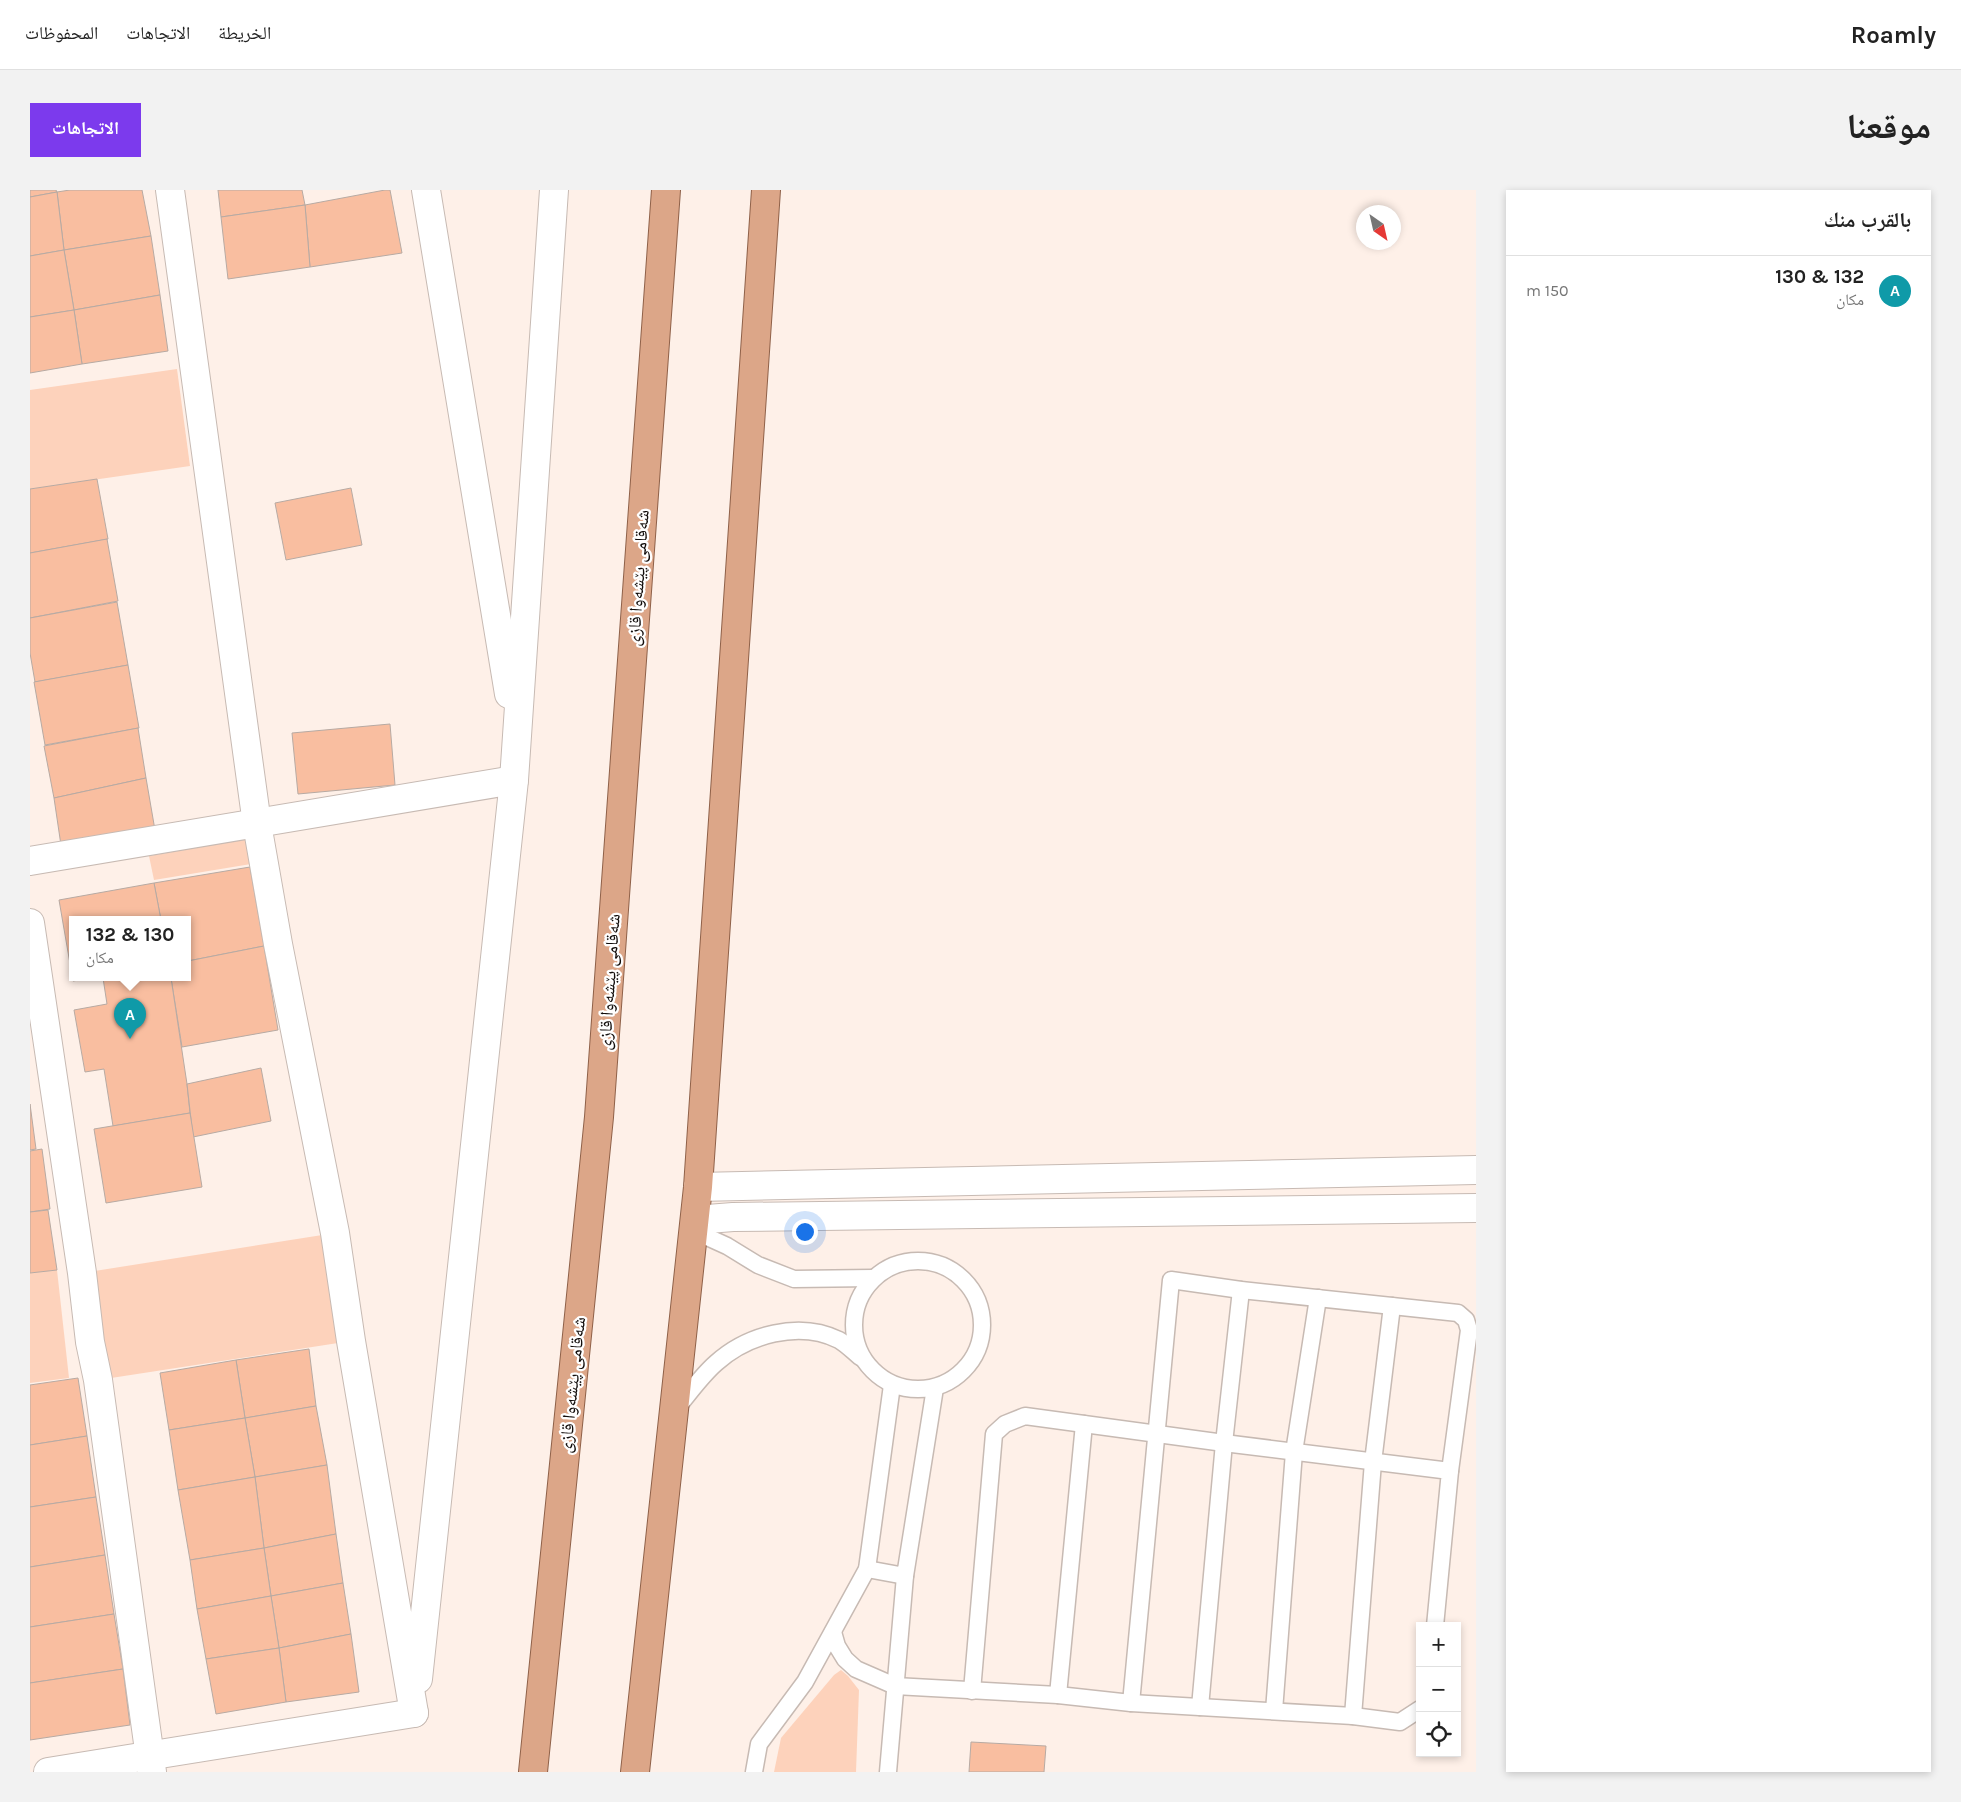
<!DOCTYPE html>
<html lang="ar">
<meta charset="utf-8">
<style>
body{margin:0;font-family:Karla,"Noto Naskh Arabic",sans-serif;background:#f2f2f2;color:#222;direction:rtl}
.controls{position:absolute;right:15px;bottom:15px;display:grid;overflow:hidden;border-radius:0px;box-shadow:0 2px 8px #0003}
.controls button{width:45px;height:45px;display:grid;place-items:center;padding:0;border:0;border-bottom:1px solid #e0e0e0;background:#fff;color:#222;font:25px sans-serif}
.compass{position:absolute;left:1326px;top:15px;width:45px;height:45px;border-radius:50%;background:#fff;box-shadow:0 2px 8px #0003;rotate:146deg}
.you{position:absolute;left:774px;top:1041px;width:18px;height:18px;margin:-12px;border:4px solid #fff;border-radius:50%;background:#1a73e8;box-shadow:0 0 0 8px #1a73e833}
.badge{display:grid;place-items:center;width:32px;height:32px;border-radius:50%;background:#7c3aed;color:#fff;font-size:16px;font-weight:700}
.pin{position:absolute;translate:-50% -41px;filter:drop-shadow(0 1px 2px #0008)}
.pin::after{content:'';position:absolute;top:26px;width:18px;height:15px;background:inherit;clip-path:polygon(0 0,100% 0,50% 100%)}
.popup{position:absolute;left:39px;top:726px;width:122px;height:65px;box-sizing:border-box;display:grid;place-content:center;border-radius:0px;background:#fff;filter:drop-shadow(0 1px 4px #0005);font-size:16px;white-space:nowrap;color:#767676}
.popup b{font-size:19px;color:#222}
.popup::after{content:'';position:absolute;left:50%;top:100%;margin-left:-10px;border:10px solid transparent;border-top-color:#fff}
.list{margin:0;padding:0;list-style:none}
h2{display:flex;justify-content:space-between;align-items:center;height:65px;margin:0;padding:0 20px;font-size:21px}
h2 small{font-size:16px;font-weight:400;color:#767676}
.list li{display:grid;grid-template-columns:32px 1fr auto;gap:15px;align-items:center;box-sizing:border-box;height:70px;padding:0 20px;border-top:1px solid #e0e0e0}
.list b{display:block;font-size:19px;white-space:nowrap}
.list p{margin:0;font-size:16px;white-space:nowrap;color:#767676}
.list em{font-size:16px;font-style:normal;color:#767676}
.icon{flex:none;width:28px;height:28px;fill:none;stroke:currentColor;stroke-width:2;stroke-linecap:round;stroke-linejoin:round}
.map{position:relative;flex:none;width:1446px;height:1582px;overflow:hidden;direction:ltr;border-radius:0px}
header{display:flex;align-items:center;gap:30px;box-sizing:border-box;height:70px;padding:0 25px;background:#fff;border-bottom:1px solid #e0e0e0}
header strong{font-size:24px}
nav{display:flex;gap:28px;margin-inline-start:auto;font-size:18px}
.intro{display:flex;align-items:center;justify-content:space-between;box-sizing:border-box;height:120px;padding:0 30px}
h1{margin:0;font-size:35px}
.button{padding:12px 22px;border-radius:0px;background:#7c3aed;color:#fff;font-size:18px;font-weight:700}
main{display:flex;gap:30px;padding:0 30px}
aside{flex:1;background:#fff;border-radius:0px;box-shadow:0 2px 8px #0003}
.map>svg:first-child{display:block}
.green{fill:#fdd2bb}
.building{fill:#f9bea0;stroke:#b7aaa3}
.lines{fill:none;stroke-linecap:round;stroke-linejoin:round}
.service-casing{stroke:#c7bab3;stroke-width:19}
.minor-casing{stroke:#c7bab3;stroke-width:30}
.trunk-casing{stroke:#8f6149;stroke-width:30}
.service{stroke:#fff;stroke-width:16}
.minor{stroke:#fff;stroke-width:28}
.trunk{stroke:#dca688;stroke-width:28}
.labels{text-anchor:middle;stroke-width:4.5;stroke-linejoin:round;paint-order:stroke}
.street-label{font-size:18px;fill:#110c0a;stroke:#fff}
</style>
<header>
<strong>Roamly</strong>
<nav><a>الخريطة</a><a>الاتجاهات</a><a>المحفوظات</a></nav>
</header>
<div class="intro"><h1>موقعنا</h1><a class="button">الاتجاهات</a></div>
<main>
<aside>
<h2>بالقرب منك<small></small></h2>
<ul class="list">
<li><span class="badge" style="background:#0f9aa8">A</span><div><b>132 &amp; 130</b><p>مكان</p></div><em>150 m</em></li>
</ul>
</aside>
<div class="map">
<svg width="1446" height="1582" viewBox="0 0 1446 1582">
<rect width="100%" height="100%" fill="#fef0e8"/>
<g class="green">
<polygon points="147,179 160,276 0,299 0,200"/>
<polygon points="228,647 221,674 124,690 119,666"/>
<polygon points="305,1043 321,1151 68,1190 52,1083"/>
<polygon points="27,1080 39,1188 0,1193 0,1083"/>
<polygon points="811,1480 818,1486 829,1500 826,1582 744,1582 751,1548 804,1485"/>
</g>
<g class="building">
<polygon points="0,0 26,0 27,2 0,7"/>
<polygon points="40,0 112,0 121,46 34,60 27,2"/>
<polygon points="188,0 272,0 275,15 191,27"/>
<polygon points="355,0 360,0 372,63 280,77 275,15"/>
<polygon points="27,2 34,60 0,66 0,7"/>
<polygon points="275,15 280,77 198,89 191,27"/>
<polygon points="121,46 130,105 44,120 34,60"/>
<polygon points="34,60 44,120 0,127 0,66"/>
<polygon points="130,105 138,161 52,174 44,120"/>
<polygon points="44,120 52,174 0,183 0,127"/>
<polygon points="67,289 78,349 0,363 0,299"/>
<polygon points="321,298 332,355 256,370 245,313"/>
<polygon points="77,349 88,411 0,428 0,363"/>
<polygon points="87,412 98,475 5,492 0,463 0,428"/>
<polygon points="98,475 109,538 15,555 4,492"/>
<polygon points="360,534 365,595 268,604 262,543"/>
<polygon points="108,538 116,588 24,608 14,556"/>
<polygon points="116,588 126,646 32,662 24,608"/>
<polygon points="220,677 234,756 158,771 158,730 131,730 124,693"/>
<polygon points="124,693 131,730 42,730 42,788 60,788 43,791 29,710"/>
<polygon points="234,756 248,840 152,857 141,788 158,788 158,771"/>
<polygon points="73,788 141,788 157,894 160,923 83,936 74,879 55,882 44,820 77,814"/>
<polygon points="231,878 241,931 163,947 157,894"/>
<polygon points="0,914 6,959 0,960"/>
<polygon points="160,923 172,997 76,1013 64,939"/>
<polygon points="12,959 20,1019 0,1022 0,961"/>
<polygon points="18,1020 27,1080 0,1083 0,1022"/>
<polygon points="279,1159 286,1216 215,1228 206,1170"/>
<polygon points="206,1170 215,1228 139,1240 130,1183"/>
<polygon points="48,1188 57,1246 0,1255 0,1195"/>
<polygon points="286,1216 297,1275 225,1287 215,1228"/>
<polygon points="215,1228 225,1287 148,1300 139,1240"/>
<polygon points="57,1246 66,1307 0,1317 0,1255"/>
<polygon points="297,1275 306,1344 234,1358 225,1287"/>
<polygon points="225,1287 234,1358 160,1370 148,1300"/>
<polygon points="66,1307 75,1365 0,1377 0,1317"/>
<polygon points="306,1344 313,1393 241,1406 234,1358"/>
<polygon points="234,1358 241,1406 167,1419 160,1370"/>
<polygon points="75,1365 84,1424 0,1437 0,1377"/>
<polygon points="313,1393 321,1444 249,1458 241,1406"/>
<polygon points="241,1406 249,1458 176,1469 167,1419"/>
<polygon points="84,1424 93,1479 0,1493 0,1437"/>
<polygon points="321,1444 329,1502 256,1512 249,1458"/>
<polygon points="249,1458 256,1512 186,1524 176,1469"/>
<polygon points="93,1479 100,1535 0,1550 0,1493"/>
<polygon points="941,1552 1016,1556 1014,1582 939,1582"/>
</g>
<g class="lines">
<defs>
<g id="service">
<polyline points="664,1041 697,1056 728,1075 764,1089 843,1088"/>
<circle cx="888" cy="1135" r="64"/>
<path d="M645 1220C658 1205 671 1186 686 1173 717 1145 769 1130 809 1150 816 1154 823 1161 830 1167"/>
<polyline points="837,1379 875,1386 905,1198"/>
<polyline points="803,1442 807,1456 815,1469 826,1479 865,1496 1028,1505 1101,1513 1323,1526 1370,1532 1390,1519"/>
<polyline points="942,1501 964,1244 975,1234 995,1226 1194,1253 1420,1281 1405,1436"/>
<polyline points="1028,1505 1054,1234"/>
<polyline points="1101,1513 1141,1090 1211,1100 1428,1123 1436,1130 1439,1140 1420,1281"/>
<polyline points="1170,1517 1194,1253 1211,1100"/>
<polyline points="1244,1521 1264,1262 1288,1108"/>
<polyline points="1323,1526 1343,1272 1362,1116"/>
<polyline points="724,1582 729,1554 775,1492 837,1379 862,1195"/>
<polyline points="858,1582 875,1386"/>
</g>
<g id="minor">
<polyline points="140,0 227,634 248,754 305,1043 321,1151 384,1523"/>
<polyline points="396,0 479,504"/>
<polyline points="0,671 484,590"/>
<polyline points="0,733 52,1083 60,1152 68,1190 122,1582"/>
<polyline points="668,997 1446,980"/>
<polyline points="665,1030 703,1027 1446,1018"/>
<polyline points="388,1489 484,590 524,0"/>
<polyline points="18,1582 384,1523"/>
</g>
<g id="trunk">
<polyline points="503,1582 569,927 636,0"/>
<polyline points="605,1582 668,997 736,0"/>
</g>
</defs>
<use href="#service" class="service-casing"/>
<use href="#minor" class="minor-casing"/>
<use href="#trunk" class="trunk-casing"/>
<use href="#service" class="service"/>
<use href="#minor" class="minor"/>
<use href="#trunk" class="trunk"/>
</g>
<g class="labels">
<g class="street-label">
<text transform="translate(608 388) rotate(-86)" y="6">شەقامی پێشەوا قازی</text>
<text transform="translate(579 792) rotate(-86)" y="6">شەقامی پێشەوا قازی</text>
<text transform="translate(542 1195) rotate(-84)" y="6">شەقامی پێشەوا قازی</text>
</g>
</g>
</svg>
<div class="controls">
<button>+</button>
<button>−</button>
<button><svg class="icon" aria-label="locate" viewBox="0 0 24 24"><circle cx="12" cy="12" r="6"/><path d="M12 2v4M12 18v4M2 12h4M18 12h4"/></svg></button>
</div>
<svg class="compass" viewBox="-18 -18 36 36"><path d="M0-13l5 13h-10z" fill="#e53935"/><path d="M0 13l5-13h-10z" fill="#767676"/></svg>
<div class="you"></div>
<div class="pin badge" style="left:100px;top:849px;background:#0f9aa8">A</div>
<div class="popup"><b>132 &amp; 130</b>مكان</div>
</div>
</main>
